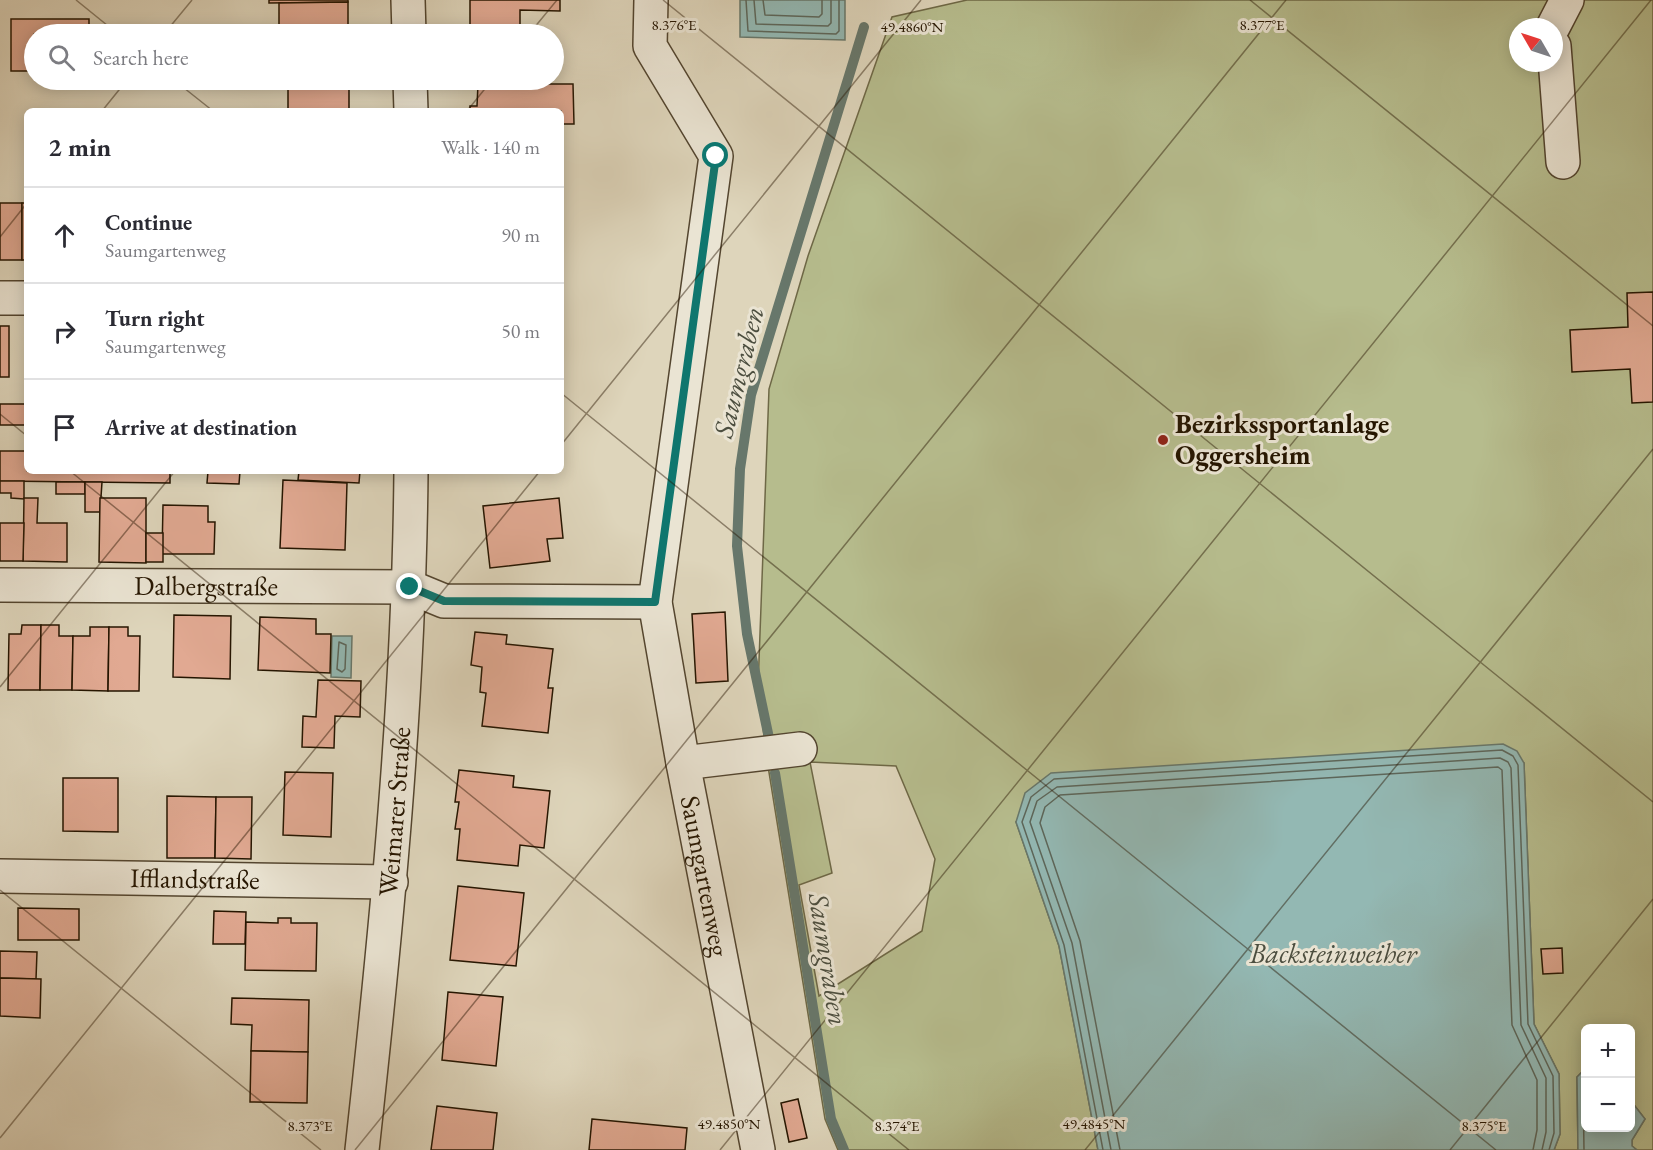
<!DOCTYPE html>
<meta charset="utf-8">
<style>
body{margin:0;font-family:"EB Garamond",serif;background:#f7f7f7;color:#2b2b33}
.controls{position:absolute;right:18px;bottom:18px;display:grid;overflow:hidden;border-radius:9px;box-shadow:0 3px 15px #0003}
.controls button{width:54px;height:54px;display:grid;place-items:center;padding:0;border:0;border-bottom:2px solid #e1e1e2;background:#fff;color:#2b2b33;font:30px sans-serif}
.compass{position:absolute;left:1509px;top:18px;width:54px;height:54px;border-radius:50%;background:#fff;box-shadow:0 3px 15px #0003;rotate:309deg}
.stop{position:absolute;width:18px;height:18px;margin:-14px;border:4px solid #0f766e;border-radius:50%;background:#fff}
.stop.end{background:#0f766e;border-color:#fff;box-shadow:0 2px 6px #0008}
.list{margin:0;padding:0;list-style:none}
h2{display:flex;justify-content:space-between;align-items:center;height:78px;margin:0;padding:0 24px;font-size:26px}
h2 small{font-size:20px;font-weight:400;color:#7c7c81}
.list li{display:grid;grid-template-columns:39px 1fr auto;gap:18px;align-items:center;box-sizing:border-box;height:96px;padding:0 24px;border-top:2px solid #e1e1e2}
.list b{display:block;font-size:22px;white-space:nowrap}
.list p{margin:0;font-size:20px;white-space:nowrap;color:#7c7c81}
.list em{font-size:20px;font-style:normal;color:#7c7c81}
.icon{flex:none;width:33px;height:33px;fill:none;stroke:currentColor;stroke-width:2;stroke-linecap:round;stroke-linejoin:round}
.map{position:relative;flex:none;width:1653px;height:1150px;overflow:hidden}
.search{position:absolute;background:#fff;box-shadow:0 3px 15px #0003;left:24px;top:24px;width:540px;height:66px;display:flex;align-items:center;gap:15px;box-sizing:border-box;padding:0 21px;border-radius:33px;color:#7c7c81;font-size:22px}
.panel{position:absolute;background:#fff;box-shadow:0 3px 15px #0003;left:24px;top:108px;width:540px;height:366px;border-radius:9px}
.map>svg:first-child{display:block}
.green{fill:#b6bc8d;stroke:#6e6846;stroke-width:1.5;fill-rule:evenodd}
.water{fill:#93b8b3;stroke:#67776b;stroke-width:1.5}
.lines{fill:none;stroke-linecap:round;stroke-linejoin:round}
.shore{stroke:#5c665a;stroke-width:1.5}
.stream{stroke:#67776b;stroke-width:10}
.building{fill:#e1a992;stroke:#251500;stroke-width:1.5}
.minor-casing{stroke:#53452f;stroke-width:36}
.minor{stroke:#eae4d3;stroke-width:33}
.route{stroke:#0f766e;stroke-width:8}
.ticks{fill:none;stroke:#251500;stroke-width:1.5;stroke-opacity:0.45}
.poi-dot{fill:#8f2418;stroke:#eae4d3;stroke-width:2}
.labels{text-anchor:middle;stroke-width:6;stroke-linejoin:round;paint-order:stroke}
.poi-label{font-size:27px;font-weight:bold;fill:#251500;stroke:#eae4d3;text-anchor:start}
.street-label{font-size:27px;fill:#251500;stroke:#eae4d3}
.water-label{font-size:28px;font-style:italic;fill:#4c4e3f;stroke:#eae4d3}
.ticks-label{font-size:15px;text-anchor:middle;fill:#251500;stroke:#eae4d3;stroke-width:6;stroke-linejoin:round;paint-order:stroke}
</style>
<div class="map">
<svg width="1653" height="1150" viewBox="0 0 1653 1150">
<rect width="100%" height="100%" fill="#ded5bb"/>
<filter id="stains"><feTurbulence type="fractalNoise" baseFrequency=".00333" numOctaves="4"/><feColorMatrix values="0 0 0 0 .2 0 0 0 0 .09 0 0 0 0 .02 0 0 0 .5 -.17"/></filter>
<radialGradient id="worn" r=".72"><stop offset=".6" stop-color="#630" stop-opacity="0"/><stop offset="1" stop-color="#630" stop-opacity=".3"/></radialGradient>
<path class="green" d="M967 0H1653V1150H1637L1632 1146V1140L1645 1119 1631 1101 1630 1028H1586L1585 1069 1577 1077 1578 1150H1554L1560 1134 1559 1074 1534 1024 1524 763 1016 822 1059 946 1098 1150H838L825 1119 767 760 758 688 769 389 808 256 892 17ZM1518 27H1554V63H1518ZM810 762 896 766 935 859 922 931 819 996 799 885 832 873Z"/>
<g class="water">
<polygon points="740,0 845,0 845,40 740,37"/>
<polygon points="332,636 352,636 351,678 331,677"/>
<polygon points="1503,744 1517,751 1524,763 1534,1024 1559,1074 1560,1134 1554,1150 1098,1150 1059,946 1016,822 1025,793 1051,773"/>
<polygon points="1585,1069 1586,1128 1630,1128 1631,1101 1645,1119 1632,1140 1632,1146 1637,1150 1578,1150 1577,1077"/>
</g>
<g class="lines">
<g class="shore">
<polyline points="746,0 748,31 836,34 839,31 839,0"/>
<polyline points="754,0 756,24 828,26 831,23 831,0"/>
<polyline points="763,0 765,15 819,17 822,14 822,0"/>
<polygon points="339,642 346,645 345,669 342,672 337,669"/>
<polyline points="1103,1150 1064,945 1022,822 1031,797 1054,779 1502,750 1513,756 1518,765 1528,1024 1553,1076 1554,1133 1549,1150"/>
<polyline points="1111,1150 1072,943 1030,822 1037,801 1057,787 1500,758 1508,762 1511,768 1521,1025 1546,1078 1546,1132 1542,1150"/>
<polyline points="1120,1150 1080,941 1040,823 1045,807 1060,795 1498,767 1502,770 1512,1025 1537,1080 1537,1130 1533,1150"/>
<polyline points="1584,1150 1583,1081 1586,1077"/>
</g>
<g class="stream">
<polyline points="769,738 747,634 737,546 740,469 751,395 864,27"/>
<polyline points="775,773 831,1119 844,1150"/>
</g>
</g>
<g class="building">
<polygon points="269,0 348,0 348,2 269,3"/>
<polygon points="470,0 560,0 560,11 520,10 520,34 470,34"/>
<polygon points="348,2 348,34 279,34 279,3"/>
<polygon points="11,19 89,19 89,34 34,34 34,71 11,71"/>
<rect x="288" y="80" width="61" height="31"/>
<polygon points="478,84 573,84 574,124 561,124 561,111 470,111 470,106 477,106"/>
<rect x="0" y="203" width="22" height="57"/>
<rect x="22" y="203" width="5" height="57"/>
<polygon points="1653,292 1653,402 1632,403 1630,369 1572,372 1570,330 1628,327 1627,293"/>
<rect x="0" y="326" width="9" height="51"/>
<rect x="0" y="404" width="27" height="21"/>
<polygon points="0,451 27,451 27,471 170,471 170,483 0,481"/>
<polygon points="208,471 240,471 239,484 207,483"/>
<polygon points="299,471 360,471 359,483 298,480"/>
<polygon points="283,480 347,483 345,550 280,548"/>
<polygon points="0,481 24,481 24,499 11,498 11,493 0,493"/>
<rect x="56" y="482" width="29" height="12"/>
<polygon points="85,482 102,482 100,512 85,512"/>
<polygon points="38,498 37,523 67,523 67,562 23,561 24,498"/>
<polygon points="100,498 146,498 146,563 99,562"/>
<polygon points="559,498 563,538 547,539 550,561 490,568 483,506"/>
<polygon points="163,505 208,506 208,522 215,522 214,554 162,554"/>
<polygon points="0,523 24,523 23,561 0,561"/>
<rect x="146" y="533" width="17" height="29"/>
<polygon points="725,612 728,681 696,683 692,614"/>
<polygon points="174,615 231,616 230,679 173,677"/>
<polygon points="260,617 316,619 316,634 331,634 330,673 258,670"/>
<polygon points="22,625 41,625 40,690 8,690 9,634 21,634"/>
<polygon points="41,625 59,625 59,636 73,636 72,690 40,690"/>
<polygon points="90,627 109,627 108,691 72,690 73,636 90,636"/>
<polygon points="109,627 128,627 128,636 140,636 139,691 108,691"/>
<polygon points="475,632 507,635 506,644 553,649 548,688 553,688 548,733 482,726 486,693 480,692 482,667 471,665"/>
<polygon points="318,680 361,681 360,717 335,716 334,748 302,747 303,716 316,717"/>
<polygon points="459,770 514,776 513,787 550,791 544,848 520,845 518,866 457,860 460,829 455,829 459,802 455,802"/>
<polygon points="285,772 333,773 331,837 283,835"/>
<polygon points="63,778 118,778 118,832 63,831"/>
<polygon points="167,796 216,797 215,858 167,858"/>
<polygon points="216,797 252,797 251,859 215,858"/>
<polygon points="458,886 524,893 516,966 450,960"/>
<polygon points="18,908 79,909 79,940 18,940"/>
<polygon points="214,911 246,912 245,944 213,944"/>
<polygon points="278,918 291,918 291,923 317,923 316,971 245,970 246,922 278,923"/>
<polygon points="1562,948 1563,973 1543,974 1541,949"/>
<polygon points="0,951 37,952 36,979 0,978"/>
<polygon points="0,978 41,979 40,1018 0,1016"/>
<polygon points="448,992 503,997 496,1066 442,1060"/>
<polygon points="232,998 309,1000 308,1052 251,1051 252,1025 231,1024"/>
<polygon points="251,1051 308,1052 307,1103 250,1102"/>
<polygon points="798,1099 807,1138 789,1142 781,1103"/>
<polygon points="437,1106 497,1113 493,1150 431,1150"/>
<polygon points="592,1119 687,1128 685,1150 589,1150"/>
</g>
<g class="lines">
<defs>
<g id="minor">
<polyline points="408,0 409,34"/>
<path id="s1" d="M651 0 650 46 716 156 655 602 683 763 758 1150"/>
<polyline points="1553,27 1567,0"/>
<polyline points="1554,46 1563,162"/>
<polyline points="410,80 411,111"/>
<polyline points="0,298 27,298"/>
<path id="s2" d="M0 585 410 587 444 601 655 602"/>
<polyline points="683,763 800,749"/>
<path id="s3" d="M0 876 391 882"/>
<path id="s4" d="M362 1150C387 924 409 698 411 471"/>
</g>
</defs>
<use href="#minor" class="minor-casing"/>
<use href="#minor" class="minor"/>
</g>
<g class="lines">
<polyline class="route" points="410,587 444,601 655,602 716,156"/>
</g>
<path class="ticks" d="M76 0 118 34M663 0 1653 802M1250 0 1653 326M164 34 192 0M529 34 557 0M174 80 213 111M102 111 127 80M467 111 492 80M0 237 27 203M561 393 1496 1150M0 414 27 436M561 445 921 0M70 471 909 1150M0 687 175 471M0 890 321 1150M0 1138 540 471M355 1150 1286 0M720 1150 1651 0M1085 1150 1653 449M1450 1150 1653 899"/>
<circle class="poi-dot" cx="1163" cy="440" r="6"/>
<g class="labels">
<g class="poi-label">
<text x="1175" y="433">Bezirkssportanlage<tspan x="1175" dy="31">Oggersheim</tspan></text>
</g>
<g class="street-label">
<text dy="9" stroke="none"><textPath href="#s2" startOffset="206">Dalbergstraße</textPath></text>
<text dy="9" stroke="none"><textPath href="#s4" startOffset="340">Weimarer Straße</textPath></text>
<text dy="9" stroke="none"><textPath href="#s1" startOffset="903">Saumgartenweg</textPath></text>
<text dy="9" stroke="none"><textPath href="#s3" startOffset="195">Ifflandstraße</textPath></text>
</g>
<g class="water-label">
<text transform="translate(738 372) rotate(-76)" y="10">Saumgraben</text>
<text x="1333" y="963">Backsteinweiher</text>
<text transform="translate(829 959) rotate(81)" y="10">Saumgraben</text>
</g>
</g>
<g class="ticks-label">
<text x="1262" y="30">8.377°E</text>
<text x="674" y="30">8.376°E</text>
<text x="912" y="32">49.4860°N</text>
<text x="729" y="1129">49.4850°N</text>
<text x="1094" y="1129">49.4845°N</text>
<text x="310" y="1131">8.373°E</text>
<text x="897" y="1131">8.374°E</text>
<text x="1484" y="1131">8.375°E</text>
</g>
<rect width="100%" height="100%" filter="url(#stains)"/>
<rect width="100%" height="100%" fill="url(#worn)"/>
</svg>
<div class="controls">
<button>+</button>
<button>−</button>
</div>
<svg class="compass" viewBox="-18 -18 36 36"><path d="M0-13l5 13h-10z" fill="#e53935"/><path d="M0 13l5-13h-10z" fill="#7c7c81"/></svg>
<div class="stop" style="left:716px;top:156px"></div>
<div class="stop end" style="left:410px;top:587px"></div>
<div class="search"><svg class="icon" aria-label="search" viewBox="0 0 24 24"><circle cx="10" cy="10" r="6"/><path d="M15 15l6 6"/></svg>Search here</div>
<section class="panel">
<h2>2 min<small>Walk · 140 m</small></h2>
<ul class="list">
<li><svg class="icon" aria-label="ahead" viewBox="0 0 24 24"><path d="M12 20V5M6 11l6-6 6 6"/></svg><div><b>Continue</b><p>Saumgartenweg</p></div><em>90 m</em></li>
<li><svg class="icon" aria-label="right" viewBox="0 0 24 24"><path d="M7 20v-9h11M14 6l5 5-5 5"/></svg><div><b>Turn right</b><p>Saumgartenweg</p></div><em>50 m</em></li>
<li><svg class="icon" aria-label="arrive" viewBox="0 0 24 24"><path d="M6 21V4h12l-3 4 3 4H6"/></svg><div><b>Arrive at destination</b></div></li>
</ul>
</section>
</div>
